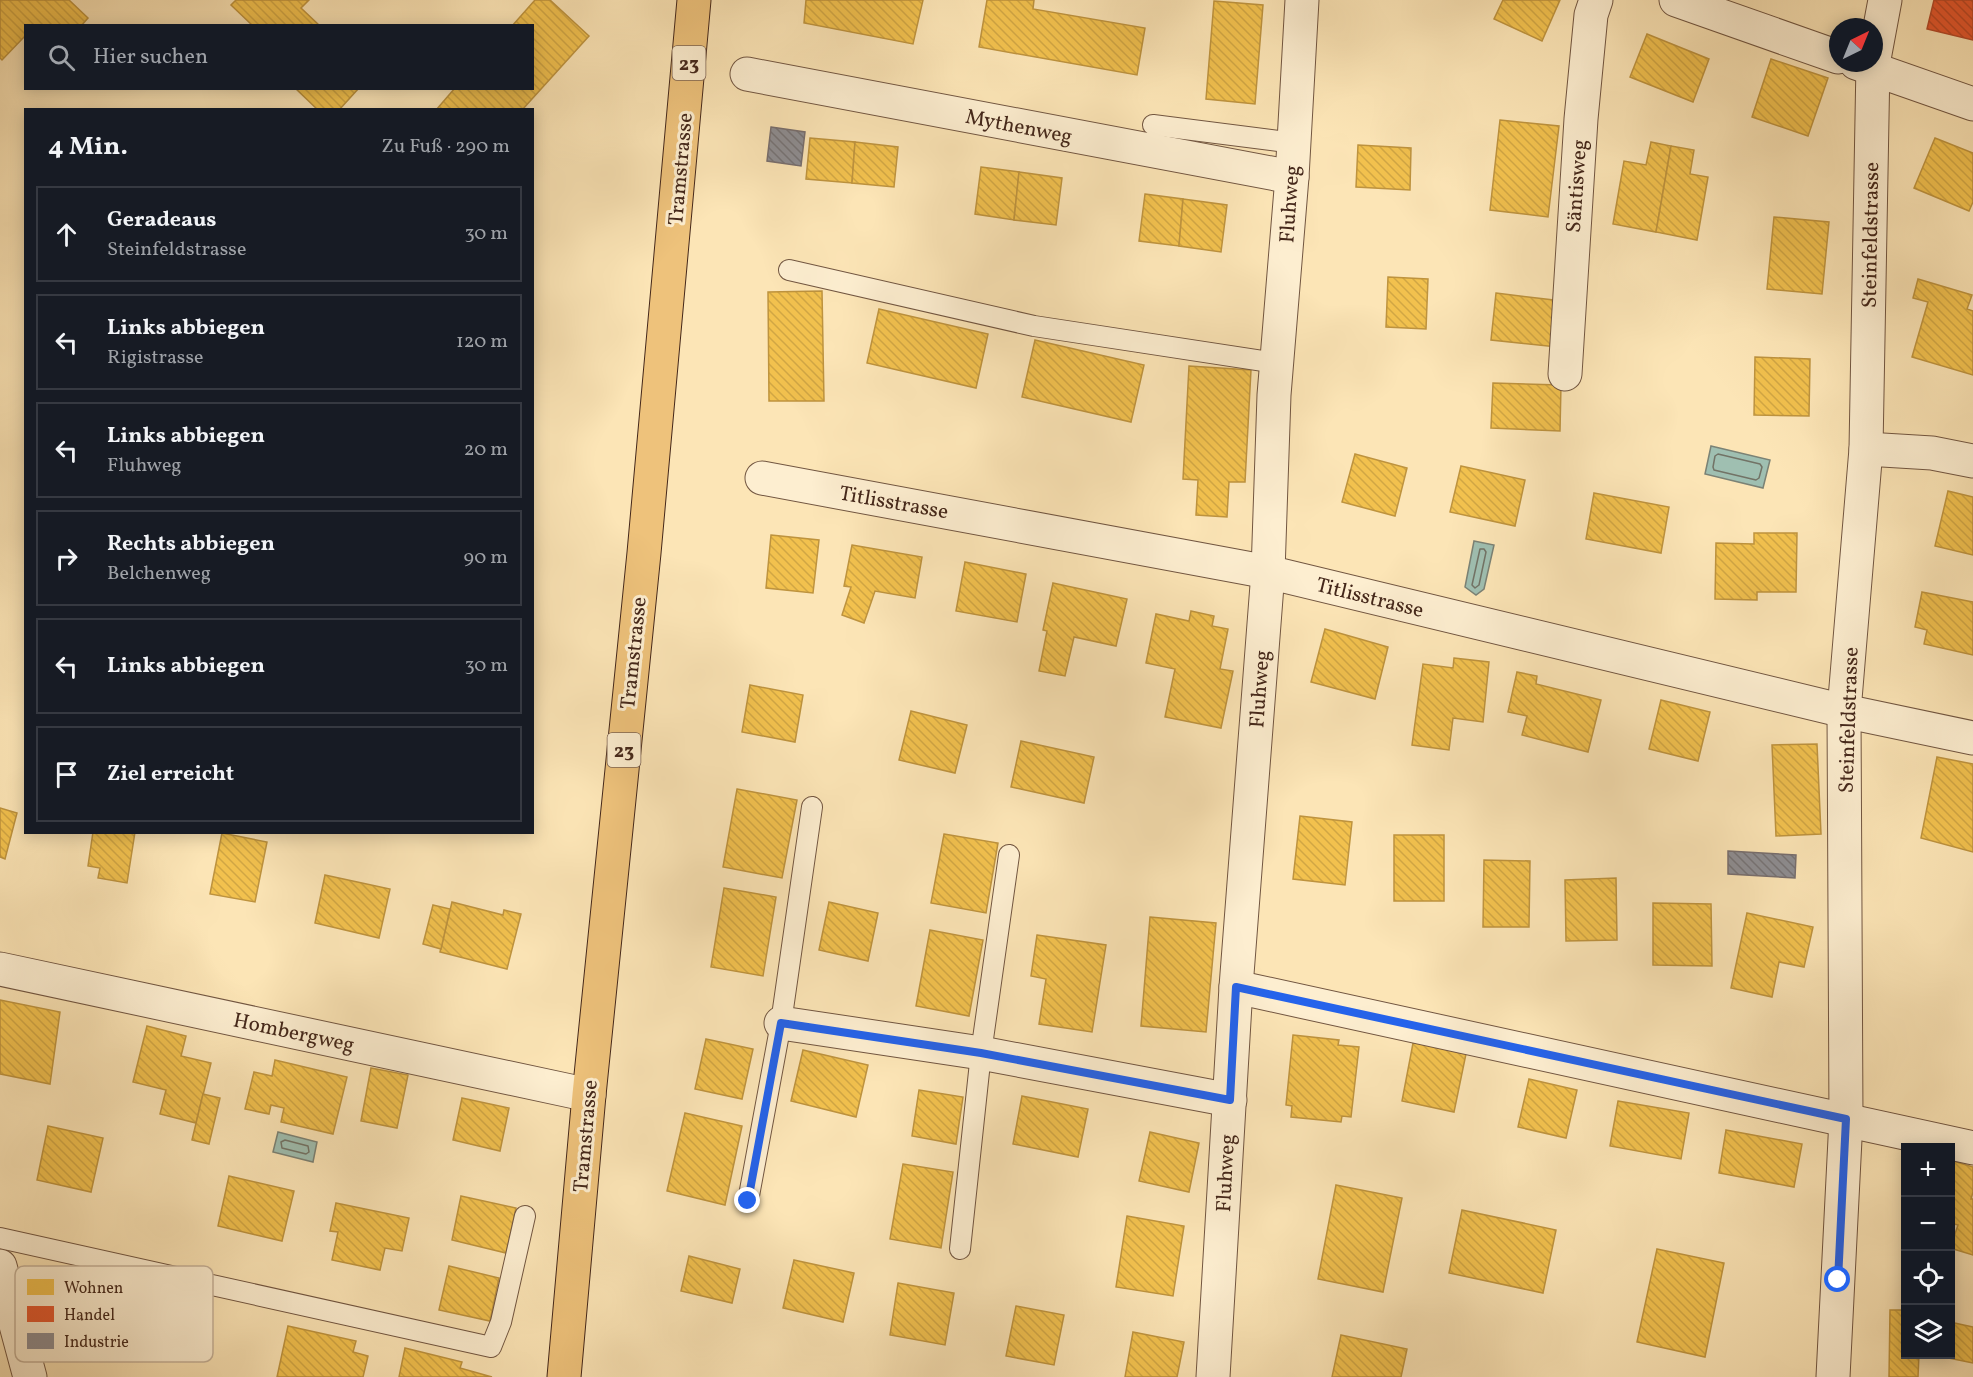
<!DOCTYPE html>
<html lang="de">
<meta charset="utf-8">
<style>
body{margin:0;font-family:Vollkorn,serif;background:#20242c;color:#f1f3f6}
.controls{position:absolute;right:18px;bottom:18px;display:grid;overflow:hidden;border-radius:0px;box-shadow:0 3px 15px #0003}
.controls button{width:54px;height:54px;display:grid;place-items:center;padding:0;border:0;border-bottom:2px solid #363941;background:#171b24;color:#f1f3f6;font:30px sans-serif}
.compass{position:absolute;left:1829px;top:18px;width:54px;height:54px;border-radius:50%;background:#171b24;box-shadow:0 3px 15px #0003;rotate:43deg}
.stop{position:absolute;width:18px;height:18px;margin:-14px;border:4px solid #2563eb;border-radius:50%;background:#fff}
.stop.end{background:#2563eb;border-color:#fff;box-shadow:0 2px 6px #0008}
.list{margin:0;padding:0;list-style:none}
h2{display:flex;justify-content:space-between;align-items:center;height:78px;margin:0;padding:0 24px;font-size:26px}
h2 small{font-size:20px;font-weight:400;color:#9ea1a6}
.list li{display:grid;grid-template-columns:39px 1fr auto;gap:18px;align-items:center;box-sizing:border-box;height:96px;margin:0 12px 12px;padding:0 12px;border:2px solid #363941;border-radius:0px}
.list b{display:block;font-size:22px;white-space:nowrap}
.list p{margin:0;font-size:20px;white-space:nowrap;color:#9ea1a6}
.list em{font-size:20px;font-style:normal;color:#9ea1a6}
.icon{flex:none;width:33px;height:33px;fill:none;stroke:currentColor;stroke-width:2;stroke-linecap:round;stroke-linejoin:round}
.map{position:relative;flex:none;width:1973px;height:1377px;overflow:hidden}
.search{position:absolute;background:#171b24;box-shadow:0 3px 15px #0003;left:24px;top:24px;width:510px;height:66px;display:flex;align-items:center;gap:15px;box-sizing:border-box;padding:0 21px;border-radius:0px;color:#9ea1a6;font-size:22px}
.panel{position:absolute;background:#171b24;box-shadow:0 3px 15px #0003;left:24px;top:108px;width:510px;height:726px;border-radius:0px}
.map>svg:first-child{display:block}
.water{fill:#9fbfb1;stroke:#7b8275;stroke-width:1.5}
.homes{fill:url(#homes-back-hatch);stroke:#be933e;stroke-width:1.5}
.shops{fill:url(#shops-back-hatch);stroke:#b44928;stroke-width:1.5}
.industry{fill:url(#industry-back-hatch);stroke:#776e6e;stroke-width:1.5}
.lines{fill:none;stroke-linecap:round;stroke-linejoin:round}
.shore{stroke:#727366;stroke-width:1.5}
.lane-casing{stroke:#725641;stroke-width:22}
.street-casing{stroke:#725641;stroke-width:35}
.primary-casing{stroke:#44271a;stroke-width:35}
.lane{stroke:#fdeed0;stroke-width:20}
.street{stroke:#fdeed0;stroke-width:33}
.primary{stroke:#eec27b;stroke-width:33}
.route{stroke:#2563eb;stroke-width:8}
.labels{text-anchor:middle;stroke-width:6;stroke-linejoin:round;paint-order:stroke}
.shield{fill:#fdeed0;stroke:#7c6351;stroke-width:1.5}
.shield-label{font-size:20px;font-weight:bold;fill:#44271a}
.street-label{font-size:21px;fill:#44271a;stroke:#fdeed0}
.key{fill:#fdeed0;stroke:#c6b299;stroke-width:1.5}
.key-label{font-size:16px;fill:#44271a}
</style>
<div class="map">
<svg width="1973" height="1377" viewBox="0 0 1973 1377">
<defs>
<pattern id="homes-back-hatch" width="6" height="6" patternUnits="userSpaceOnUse" patternTransform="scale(1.5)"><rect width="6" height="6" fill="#f2c14e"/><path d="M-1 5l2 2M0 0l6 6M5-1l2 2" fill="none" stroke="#d1a644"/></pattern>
<pattern id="shops-back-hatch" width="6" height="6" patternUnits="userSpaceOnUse" patternTransform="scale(1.5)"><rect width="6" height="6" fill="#e4572e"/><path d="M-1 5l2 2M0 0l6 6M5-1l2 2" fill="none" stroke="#ba4826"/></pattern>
<pattern id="industry-back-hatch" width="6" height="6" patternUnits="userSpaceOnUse" patternTransform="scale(1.5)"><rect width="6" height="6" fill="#8d8d92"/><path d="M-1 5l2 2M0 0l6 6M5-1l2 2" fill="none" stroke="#757376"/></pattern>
</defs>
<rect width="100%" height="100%" fill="#fce5b6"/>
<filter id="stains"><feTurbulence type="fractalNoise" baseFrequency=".00333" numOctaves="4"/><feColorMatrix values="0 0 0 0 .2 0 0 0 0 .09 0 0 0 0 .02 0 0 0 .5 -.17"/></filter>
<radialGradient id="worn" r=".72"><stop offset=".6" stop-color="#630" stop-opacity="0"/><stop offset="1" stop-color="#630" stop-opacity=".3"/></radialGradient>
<g class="water">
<polygon points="1711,446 1770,460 1763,488 1705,474"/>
<polygon points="1474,541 1494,545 1484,589 1476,595 1465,587"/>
<polygon points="278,1132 317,1142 313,1162 273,1152"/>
</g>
<g class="homes">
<polygon points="0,0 69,0 88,18 81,26 26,26 26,35 2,60 0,58"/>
<polygon points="236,0 309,0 301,8 320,26 253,26 231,5"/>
<polygon points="535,0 550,0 589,36 522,110 436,110 455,88 532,88 532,26 512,26"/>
<polygon points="806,0 923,0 913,44 804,23"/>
<polygon points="987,0 1034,0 1033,9 1145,28 1137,75 979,47"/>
<polygon points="1503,0 1560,0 1542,41 1494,19"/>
<polygon points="1214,1 1263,5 1255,104 1206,99"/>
<polygon points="1647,34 1709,59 1693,102 1630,77"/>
<polygon points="1771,59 1828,78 1808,136 1752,117"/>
<polygon points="295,88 359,88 339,110 318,110"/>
<polygon points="1500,120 1559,126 1548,217 1490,210"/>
<polygon points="810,138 855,142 852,183 806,179"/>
<polygon points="1935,138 1973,153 1973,202 1969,211 1914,188"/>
<polygon points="855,142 898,147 894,187 852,183"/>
<polygon points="1651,142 1671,146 1656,232 1613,224 1624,161 1646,165"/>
<polygon points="1358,145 1411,148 1410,190 1356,187"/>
<polygon points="1671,146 1694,150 1690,174 1708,177 1697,240 1656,232"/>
<polygon points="981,167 1019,172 1014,220 975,214"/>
<polygon points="1019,172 1062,178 1056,225 1014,220"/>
<polygon points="1145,194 1183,199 1179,246 1139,241"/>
<polygon points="1183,199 1227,205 1221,252 1179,246"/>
<polygon points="1774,217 1829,222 1822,294 1767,289"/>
<polygon points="1388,277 1428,279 1426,329 1386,327"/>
<polygon points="1918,279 1972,295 1967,309 1973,311 1973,375 1912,357 1928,302 1913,298"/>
<polygon points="822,291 824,401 769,401 768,292"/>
<polygon points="1496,293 1562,301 1557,347 1491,340"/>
<polygon points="879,309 988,334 976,388 867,363"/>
<polygon points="1035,340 1144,365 1131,422 1022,397"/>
<polygon points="1755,357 1810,359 1809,416 1754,415"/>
<polygon points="1189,366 1251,370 1245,482 1229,482 1227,517 1196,515 1198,480 1183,479"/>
<polygon points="1493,383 1561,385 1560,431 1491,428"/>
<polygon points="1355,454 1407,468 1395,516 1342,502"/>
<polygon points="1461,466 1525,480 1515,526 1450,512"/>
<polygon points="1948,491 1973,497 1973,555 1935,546"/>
<polygon points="1594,493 1669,507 1661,553 1586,539"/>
<polygon points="1754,533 1797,533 1796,592 1757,592 1757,600 1715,599 1716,543 1754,544"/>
<polygon points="771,535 819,540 813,593 766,588"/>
<polygon points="852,545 922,557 915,598 875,591 864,623 842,615 851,587 844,586"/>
<polygon points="965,562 1026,574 1017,622 956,611"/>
<polygon points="1053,583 1127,599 1116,646 1074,637 1065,676 1039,671 1047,631 1043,630"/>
<polygon points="1922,592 1973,602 1973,655 1924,644 1927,630 1915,627"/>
<polygon points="1191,611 1214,616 1212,626 1228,629 1220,669 1233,671 1221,728 1165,717 1175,669 1146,663 1156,614 1189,621"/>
<polygon points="1325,629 1388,647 1375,699 1311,682"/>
<polygon points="1454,658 1489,662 1483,722 1453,718 1449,750 1412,745 1423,664 1453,668"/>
<polygon points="1517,672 1537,676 1536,684 1601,700 1588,752 1522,735 1527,716 1508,712"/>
<polygon points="750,685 803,695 795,742 742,732"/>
<polygon points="1661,700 1710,712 1698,761 1649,749"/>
<polygon points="911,711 967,725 955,773 899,760"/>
<polygon points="1021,741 1094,757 1084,803 1011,787"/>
<polygon points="1817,744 1821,834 1776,836 1772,745"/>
<polygon points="1937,757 1973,764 1973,852 1921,838"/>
<polygon points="737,789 797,800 782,878 723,867"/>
<polygon points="0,808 17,813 5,859 0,857"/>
<polygon points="1300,816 1352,822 1345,885 1293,879"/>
<polygon points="93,832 135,832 127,883 98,878 100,868 88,866"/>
<polygon points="222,833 267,842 255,902 210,894"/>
<polygon points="944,834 998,843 986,913 931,903"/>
<rect x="1394" y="835" width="50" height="66"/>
<polygon points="1484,860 1530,861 1529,927 1483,927"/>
<polygon points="325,875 390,889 379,938 315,923"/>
<polygon points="1616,878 1617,940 1566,941 1565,880"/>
<polygon points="724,888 776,897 763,976 711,967"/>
<polygon points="452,902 503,915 504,910 521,914 507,969 440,952"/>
<polygon points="829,902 878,913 868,961 819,950"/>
<polygon points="1653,903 1711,904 1712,966 1653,965"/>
<polygon points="433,905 450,909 441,949 423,944"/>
<polygon points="1747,913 1813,927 1804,967 1779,962 1772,997 1731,988"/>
<polygon points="1150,917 1216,923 1206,1032 1141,1026"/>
<polygon points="930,930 983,940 969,1016 916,1006"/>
<polygon points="1037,935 1106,945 1092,1032 1039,1024 1046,979 1031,976"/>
<polygon points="0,1000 60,1012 50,1084 0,1074"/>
<polygon points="147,1026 186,1036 181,1056 211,1063 196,1123 160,1114 166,1090 133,1082"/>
<polygon points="1293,1035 1339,1040 1338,1045 1359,1047 1351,1117 1342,1116 1341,1122 1291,1117 1292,1106 1286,1105"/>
<polygon points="1414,1038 1467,1049 1454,1112 1402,1101"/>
<polygon points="706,1039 753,1049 742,1099 695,1089"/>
<polygon points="803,1050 868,1065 856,1117 791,1101"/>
<polygon points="275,1060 347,1077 333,1134 281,1122 284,1108 271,1105 269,1114 245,1109 254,1072 272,1076"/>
<polygon points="371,1068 408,1075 397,1128 361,1121"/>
<polygon points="1529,1079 1577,1090 1566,1138 1518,1127"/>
<polygon points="919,1090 963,1097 956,1144 912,1136"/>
<polygon points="203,1094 220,1098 209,1144 192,1140"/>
<polygon points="1022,1096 1088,1109 1078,1157 1013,1144"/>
<polygon points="462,1098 509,1108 500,1151 453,1140"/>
<polygon points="1618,1101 1689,1113 1681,1159 1610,1146"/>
<polygon points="685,1113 742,1126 725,1205 667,1191"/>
<polygon points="48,1126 103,1138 91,1192 37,1180"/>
<polygon points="1726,1130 1802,1144 1794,1187 1719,1173"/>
<polygon points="1150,1132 1199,1143 1189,1192 1139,1181"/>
<polygon points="1950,1160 1973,1167 1973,1192 1971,1199 1973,1199 1973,1255 1950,1248 1958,1225 1950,1223"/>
<polygon points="903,1164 953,1172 941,1248 890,1239"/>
<polygon points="229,1176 294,1191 282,1241 218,1226"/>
<polygon points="1336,1185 1402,1198 1383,1292 1318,1279"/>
<polygon points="461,1196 516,1208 506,1253 452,1240"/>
<polygon points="336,1203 409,1218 402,1251 385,1248 380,1270 332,1260 338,1232 330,1231"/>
<polygon points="1462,1210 1556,1230 1543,1293 1449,1273"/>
<polygon points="1127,1216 1184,1226 1173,1296 1116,1287"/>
<polygon points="1657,1249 1724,1263 1705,1357 1637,1342"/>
<polygon points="689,1256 740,1269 732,1303 681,1291"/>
<polygon points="794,1260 854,1273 843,1322 783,1308"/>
<polygon points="449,1266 499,1278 490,1321 439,1310"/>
<polygon points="898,1283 954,1293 945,1345 890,1335"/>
<polygon points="1016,1306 1064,1315 1054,1365 1006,1356"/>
<polygon points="1890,1310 1906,1310 1906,1354 1919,1354 1918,1377 1889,1377"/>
<polygon points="1950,1322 1973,1327 1973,1363 1929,1354 1950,1354"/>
<polygon points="288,1326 356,1341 353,1352 368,1356 363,1377 277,1377"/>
<polygon points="1133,1332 1184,1342 1177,1377 1125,1377"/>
<polygon points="1341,1335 1407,1349 1401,1377 1332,1377"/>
<polygon points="405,1348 462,1362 460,1368 492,1377 399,1377"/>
</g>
<polygon class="shops" points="1934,0 1973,0 1973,40 1927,29"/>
<g class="industry">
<polygon points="771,127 805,132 801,166 767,161"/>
<polygon points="1728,851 1796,855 1795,878 1728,874"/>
</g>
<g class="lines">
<g class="shore">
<polygon points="1718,454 1760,464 1762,467 1759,478 1756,480 1714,470 1713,467 1715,456"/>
<polygon points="1480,549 1484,549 1486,552 1479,585 1475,588 1472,585"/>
<polygon points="285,1140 308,1146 309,1152 306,1154 282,1148 281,1142"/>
</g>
<defs>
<g id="lane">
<polyline points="1153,125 1294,143"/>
<polyline points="789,270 1034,326 1276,363"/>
<polyline points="748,1201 781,1023 812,807"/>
<polyline points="0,1238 491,1347 501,1322 525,1216"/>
<polyline points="960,1249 981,1053 1009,855"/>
</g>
<g id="street">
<polyline points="1676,0 1838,57"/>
<polyline points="1874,59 1885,0"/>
<polyline points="1856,63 1973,104"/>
<polyline points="747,74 1292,177"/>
<polyline points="1565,374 1581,119 1591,15 1596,0"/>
<polyline points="1866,449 1932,453 1973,461"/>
<polyline points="762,478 1268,572 1844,711 1973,738"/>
<polyline points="0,969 589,1095"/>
<polyline points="1236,987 1973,1148"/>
<polyline points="781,1023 981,1053 1230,1100"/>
<polyline points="0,1266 30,1377"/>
<polyline points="1213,1377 1236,987 1268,572 1274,395 1292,177 1302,0"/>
<polyline points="1833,1377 1846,1119 1844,711 1866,449 1873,63"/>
</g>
<polyline id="primary" points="564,1377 589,1095 644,553 694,0"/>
</defs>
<use href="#lane" class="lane-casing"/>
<use href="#street" class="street-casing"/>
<use href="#primary" class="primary-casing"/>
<use href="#lane" class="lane"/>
<use href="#street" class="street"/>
<use href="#primary" class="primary"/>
</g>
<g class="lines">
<polyline class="route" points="748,1201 781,1023 981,1053 1230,1100 1236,987 1846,1119 1838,1280"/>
</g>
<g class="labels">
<g class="shield">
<rect x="672.5" y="46" width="33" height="34" rx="4.5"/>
<rect x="607.5" y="733" width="33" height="34" rx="4.5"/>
</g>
<g class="shield-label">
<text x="689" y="70">23</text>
<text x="624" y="757">23</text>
</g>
<g class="street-label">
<text transform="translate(1019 126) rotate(11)" y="7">Mythenweg</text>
<text transform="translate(680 169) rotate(-85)" y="7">Tramstrasse</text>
<text transform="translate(1576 186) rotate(-86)" y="7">Säntisweg</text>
<text transform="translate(1289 204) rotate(-86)" y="7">Fluhweg</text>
<text transform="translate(1870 235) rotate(-89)" y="7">Steinfeldstrasse</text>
<text transform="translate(894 502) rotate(10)" y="7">Titlisstrasse</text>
<text transform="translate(1370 597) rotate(14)" y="7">Titlisstrasse</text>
<text transform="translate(633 653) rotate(-84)" y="7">Tramstrasse</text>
<text transform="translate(1259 689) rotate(-86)" y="7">Fluhweg</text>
<text transform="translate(1848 720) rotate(-88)" y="7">Steinfeldstrasse</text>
<text transform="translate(294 1032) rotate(12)" y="7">Hombergweg</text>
<text transform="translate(585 1136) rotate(-85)" y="7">Tramstrasse</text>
<text transform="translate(1225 1173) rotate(-87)" y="7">Fluhweg</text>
</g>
</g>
<rect x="15" y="1266" width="198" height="96" rx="9" class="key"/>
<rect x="27" y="1279" width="27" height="16" fill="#f2c14e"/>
<rect x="27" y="1306" width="27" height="16" fill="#e4572e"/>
<rect x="27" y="1333" width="27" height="16" fill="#8d8d92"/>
<g class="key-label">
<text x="64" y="1293">Wohnen</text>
<text x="64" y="1320">Handel</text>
<text x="64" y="1347">Industrie</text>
</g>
<rect width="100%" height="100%" filter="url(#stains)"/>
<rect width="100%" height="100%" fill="url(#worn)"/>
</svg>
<div class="controls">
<button>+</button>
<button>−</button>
<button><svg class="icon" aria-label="locate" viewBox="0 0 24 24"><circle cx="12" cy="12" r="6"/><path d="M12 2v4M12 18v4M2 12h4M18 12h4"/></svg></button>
<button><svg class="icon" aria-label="layers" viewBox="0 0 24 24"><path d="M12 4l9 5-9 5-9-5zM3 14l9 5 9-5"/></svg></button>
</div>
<svg class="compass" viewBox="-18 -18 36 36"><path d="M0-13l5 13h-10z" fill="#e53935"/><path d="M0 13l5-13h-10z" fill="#9ea1a6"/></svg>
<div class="stop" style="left:1838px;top:1280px"></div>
<div class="stop end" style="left:748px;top:1201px"></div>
<div class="search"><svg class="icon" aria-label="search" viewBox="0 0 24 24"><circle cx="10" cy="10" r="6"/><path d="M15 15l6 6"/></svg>Hier suchen</div>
<section class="panel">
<h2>4 Min.<small>Zu Fuß · 290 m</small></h2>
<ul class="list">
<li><svg class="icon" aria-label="ahead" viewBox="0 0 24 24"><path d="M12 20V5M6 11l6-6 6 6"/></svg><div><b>Geradeaus</b><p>Steinfeldstrasse</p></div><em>30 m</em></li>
<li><svg class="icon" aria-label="left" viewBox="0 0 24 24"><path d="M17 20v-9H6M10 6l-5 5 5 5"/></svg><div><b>Links abbiegen</b><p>Rigistrasse</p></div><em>120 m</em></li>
<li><svg class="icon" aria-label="left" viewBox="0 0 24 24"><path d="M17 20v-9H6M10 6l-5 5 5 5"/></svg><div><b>Links abbiegen</b><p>Fluhweg</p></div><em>20 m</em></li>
<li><svg class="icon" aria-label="right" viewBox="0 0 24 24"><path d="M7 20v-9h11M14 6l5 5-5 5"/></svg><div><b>Rechts abbiegen</b><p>Belchenweg</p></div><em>90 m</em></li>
<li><svg class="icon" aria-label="left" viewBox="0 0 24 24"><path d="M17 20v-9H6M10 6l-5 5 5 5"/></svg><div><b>Links abbiegen</b></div><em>30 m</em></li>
<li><svg class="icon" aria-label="arrive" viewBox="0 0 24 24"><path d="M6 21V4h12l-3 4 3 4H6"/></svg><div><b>Ziel erreicht</b></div></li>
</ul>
</section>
</div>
